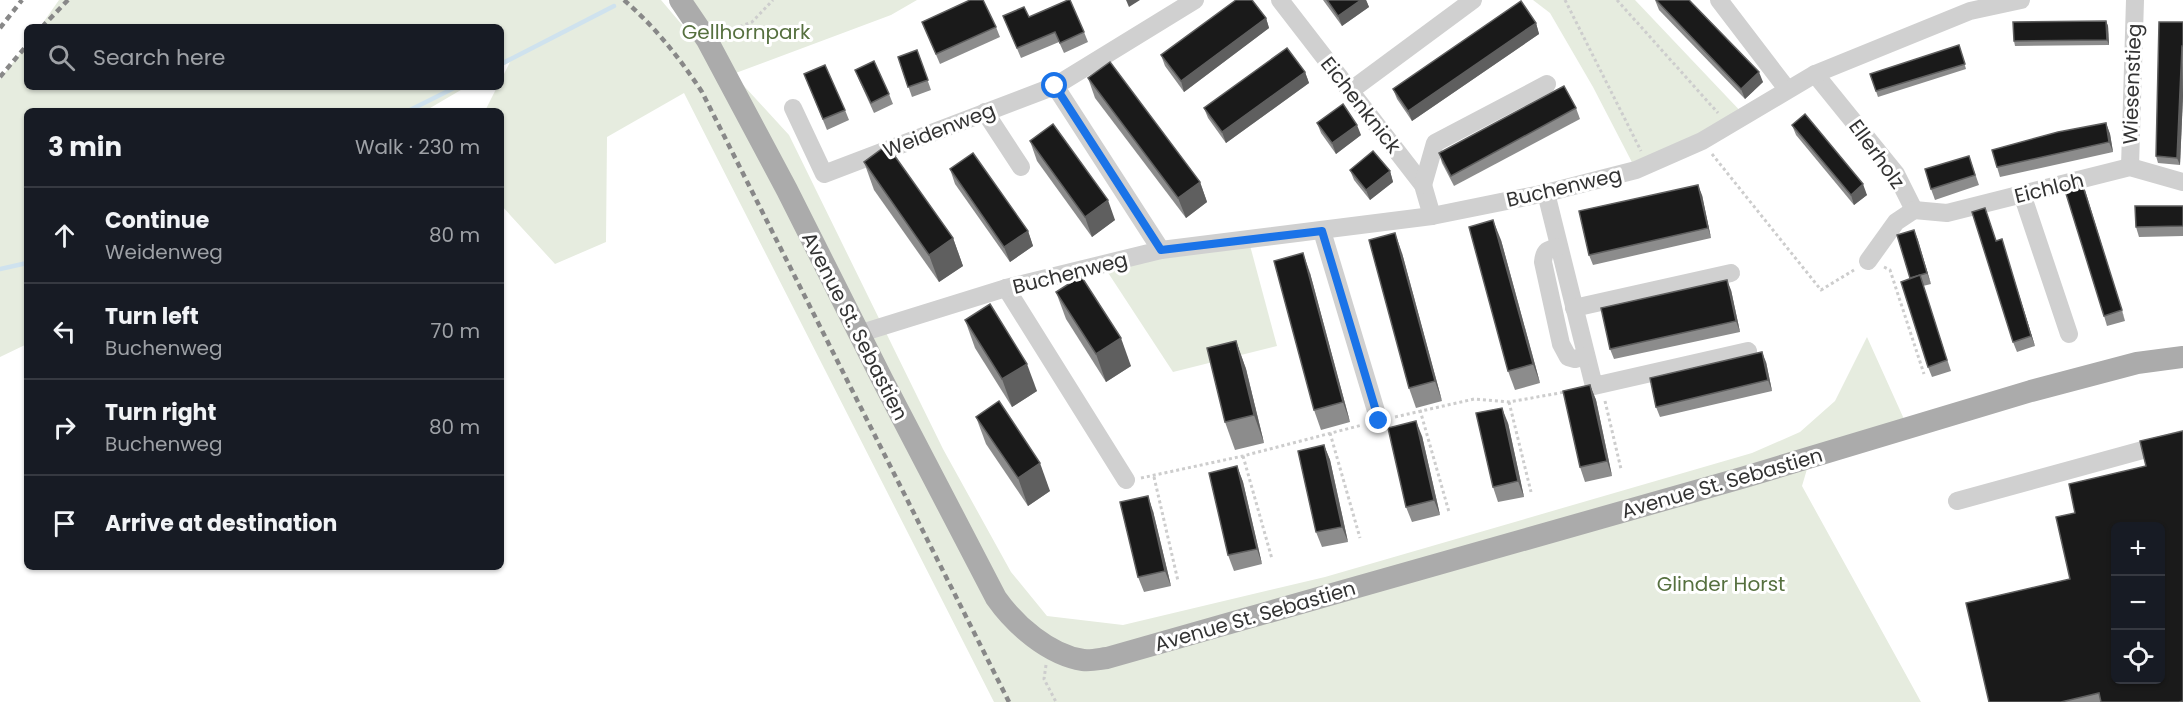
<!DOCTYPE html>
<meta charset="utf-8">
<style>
body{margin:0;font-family:Poppins,sans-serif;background:#242831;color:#f1f3f6}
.controls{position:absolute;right:18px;bottom:18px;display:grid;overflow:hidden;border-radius:9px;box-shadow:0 2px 4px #0004}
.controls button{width:54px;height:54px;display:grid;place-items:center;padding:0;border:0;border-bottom:2px solid #363941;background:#171b24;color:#f1f3f6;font:30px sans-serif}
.stop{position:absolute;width:18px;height:18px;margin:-14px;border:4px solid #1a73e8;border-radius:50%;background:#fff}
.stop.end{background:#1a73e8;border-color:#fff;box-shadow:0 2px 6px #0008}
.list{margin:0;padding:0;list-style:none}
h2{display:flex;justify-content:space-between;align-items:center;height:78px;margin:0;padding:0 24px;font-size:26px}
h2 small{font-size:20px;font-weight:400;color:#9ea1a6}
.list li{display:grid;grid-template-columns:39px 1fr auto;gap:18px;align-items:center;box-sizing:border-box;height:96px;padding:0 24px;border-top:2px solid #363941}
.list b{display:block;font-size:22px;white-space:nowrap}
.list p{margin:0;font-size:20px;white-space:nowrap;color:#9ea1a6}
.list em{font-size:20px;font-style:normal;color:#9ea1a6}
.icon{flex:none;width:33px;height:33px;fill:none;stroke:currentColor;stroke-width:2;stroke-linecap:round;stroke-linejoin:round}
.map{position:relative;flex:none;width:2183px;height:702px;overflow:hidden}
.search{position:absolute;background:#171b24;box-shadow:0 2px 4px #0004;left:24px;top:24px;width:480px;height:66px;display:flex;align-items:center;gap:15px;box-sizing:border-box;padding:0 21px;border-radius:9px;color:#9ea1a6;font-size:22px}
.panel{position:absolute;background:#171b24;box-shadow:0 2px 4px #0004;left:24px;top:108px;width:480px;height:462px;border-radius:9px}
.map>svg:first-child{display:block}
.green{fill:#e6ecdf}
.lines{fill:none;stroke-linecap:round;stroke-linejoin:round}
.stream{stroke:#cfe2ee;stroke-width:4.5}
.path{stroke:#cdcdcd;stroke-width:3;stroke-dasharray:3 3;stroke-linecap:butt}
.minor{stroke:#d0d0d0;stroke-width:18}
.major{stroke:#ababab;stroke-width:22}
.rail{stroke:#888;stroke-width:4.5;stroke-dasharray:6 4.5;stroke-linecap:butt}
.wall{fill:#8c8c8c}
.shaded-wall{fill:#5f5f5f}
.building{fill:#1a1a1a;stroke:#5f5f5f;stroke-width:1.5;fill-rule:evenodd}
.route{stroke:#1a73e8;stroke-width:8}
.labels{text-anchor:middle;stroke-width:6;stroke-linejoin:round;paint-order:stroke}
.park-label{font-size:20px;fill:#56703f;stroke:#fff}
.street-label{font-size:20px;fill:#333;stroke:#fff}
</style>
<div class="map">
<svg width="2183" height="702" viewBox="0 0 2183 702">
<rect width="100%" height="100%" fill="#fff"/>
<g class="green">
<polygon points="59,0 661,0 700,46 680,0 917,0 891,15 733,74 789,135 943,449 1011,572 1047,616 1123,625 1325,577 1752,453 1800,432 1835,401 1867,337 1908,428 1810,459 1802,486 1921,702 994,702 684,93 607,137 606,242 555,264 501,205 501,111 485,111 497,87 501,87 501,80 510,62 501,67 501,27 40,27"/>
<polygon points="1533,0 1635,0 1745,116 1636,170 1593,87 1550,13"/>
<polygon points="27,45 27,87 466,87 425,111 27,111 27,344 0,357 0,79"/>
<polygon points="1248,238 1277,346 1173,372 1103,265"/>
</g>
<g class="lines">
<g class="stream">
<polyline points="501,64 614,6"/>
<polyline points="408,111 456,87"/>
<polyline points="0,269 27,263"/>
</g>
<g class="path">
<polyline points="1565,0 1641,151"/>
<polyline points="1617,0 1718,113"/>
<polyline points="723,33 752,22 773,0"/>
<polyline points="1712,154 1821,290 1854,270"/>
<polyline points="1884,267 1890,270 1924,374"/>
<polyline points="1605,401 1621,469"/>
<polyline points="1509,402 1531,492"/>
<polyline points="1420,410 1449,512"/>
<polyline points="1395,417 1474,399 1509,402 1565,392"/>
<polyline points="1330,433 1360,538"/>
<polyline points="1243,456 1272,559"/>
<polyline points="1154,477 1178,581"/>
<polyline points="1141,478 1243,456 1362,425"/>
<polyline points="1046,665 1044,679 1056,702"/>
</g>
<g class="minor">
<polyline points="1280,0 1423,185 1432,216"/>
<polyline points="1719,0 1787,89"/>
<polyline points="1815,74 1896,174 1914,210 1896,222 1868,261"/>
<polyline points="1055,86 1161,250"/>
<polyline points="1350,91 1473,0"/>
<polyline points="793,108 824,174 1055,86 1195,0"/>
<polyline points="985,112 1021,167"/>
<polyline points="2130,167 2135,0"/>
<polyline points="1423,185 1435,143 1547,84"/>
<polyline points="1546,193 1594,386 1748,351"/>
<polyline points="2022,194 2069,334"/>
<polyline points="1914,210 1947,213 2130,167 2183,182"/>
<polyline points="1322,231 1379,421"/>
<path d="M1559 247C1548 249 1544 250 1543 262L1561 344 1568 357 1575 359 1586 356"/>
<polyline points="1006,288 1126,480"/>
<polyline points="1574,308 1731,273"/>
<polyline points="858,334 1006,288 1161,250 1432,216 1546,193 1636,170 1702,141 1815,74 1970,11 2021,0"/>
<polyline points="1957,501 2183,439"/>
</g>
<path class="major" d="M680 0 707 40 787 190 882 379 996 598C1015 625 1049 655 1083 660 1091 661 1099 659 1107 658L1745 477 2031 391 2137 363 2183 357"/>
<g class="rail">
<path d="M624 0C655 27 679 57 702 92L1009 702"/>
<polyline points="42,27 68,0"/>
<polyline points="0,28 22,0"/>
<polyline points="0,77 27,45"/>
</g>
</g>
<g class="wall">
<polygon points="1323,0 1366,0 1369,7 1342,26"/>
<polygon points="1655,0 1763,82 1745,99 1659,10"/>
<polygon points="1003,16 1029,17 1084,32 1088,42 1064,53 1059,42 1021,58"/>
<polygon points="1266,18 1269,28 1184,92 1165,66 1161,55"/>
<polygon points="2106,21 2108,26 2109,45 2015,46 2014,41"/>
<polygon points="922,22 996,27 1000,37 940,64"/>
<polygon points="2183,22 2183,96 2180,165 2158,163 2156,156"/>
<polygon points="1536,23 1539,34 1412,121 1397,99 1393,89"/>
<polygon points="1959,45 1966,69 1878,97 1870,74"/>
<polygon points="917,50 931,90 912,97 898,57"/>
<polygon points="855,70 889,94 893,104 874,113 859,80"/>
<polygon points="1305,72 1309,83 1226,143 1208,118 1204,108"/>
<polygon points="804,74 845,110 849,120 827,130"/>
<polygon points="1088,78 1200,182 1207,202 1186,218 1095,98"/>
<polygon points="1576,108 1580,119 1454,186 1442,163 1439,153"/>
<polygon points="1317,123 1361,135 1336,154 1321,133"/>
<polygon points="2106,123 2110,134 2113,152 2000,177 1997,167"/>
<polygon points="1792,125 1867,195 1854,205 1796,135"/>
<polygon points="1030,141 1115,220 1092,237 1037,161"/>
<polygon points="1969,156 1979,185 1935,200 1931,189"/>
<polygon points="864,162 953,238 963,266 939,282 874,190"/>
<polygon points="950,169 1028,231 1033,246 1010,262 955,184"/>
<polygon points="1350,170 1390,171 1393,182 1370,200 1354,180"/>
<polygon points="2081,180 2125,321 2107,326 2104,316"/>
<polygon points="1702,195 1711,238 1593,265 1589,255"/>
<polygon points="2183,206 2183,236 2139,237 2136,227"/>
<polygon points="1985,208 1996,241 2005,250 2035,346 2017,352 2013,342"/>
<polygon points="1914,230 1931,284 1923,286 1951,371 1932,377 1928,367 1910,279"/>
<polygon points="1501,240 1540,383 1515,390 1508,371"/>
<polygon points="1402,253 1442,401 1416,408 1409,388"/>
<polygon points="1310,273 1350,422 1321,430 1314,410"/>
<polygon points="1731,290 1740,332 1614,359 1610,349"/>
<polygon points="1056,292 1131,366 1106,382 1066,319"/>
<polygon points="965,320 1037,391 1012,407 975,348"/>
<polygon points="1236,341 1246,369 1264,443 1235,450 1225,422"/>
<polygon points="1766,362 1772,391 1660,417 1656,407"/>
<polygon points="1590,385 1596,400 1612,476 1585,482 1580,467"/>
<polygon points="976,417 1050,491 1028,506 986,444"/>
<polygon points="1508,423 1524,497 1498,502 1493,487"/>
<polygon points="2183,431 2183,702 1989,702 2070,579 2075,513 2146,466"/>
<polygon points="1422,436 1440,515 1412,522 1406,507"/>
<polygon points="1324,445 1330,460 1348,542 1322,547 1316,532"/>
<polygon points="1237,466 1243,482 1262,564 1234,571 1228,555"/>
<polygon points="1153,511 1171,586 1144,592 1138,577"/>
</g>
<g class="shaded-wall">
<polygon points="1126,0 1140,0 1129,7"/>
<polygon points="1361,0 1366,0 1369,7 1342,26 1338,16"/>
<polygon points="1266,18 1269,28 1184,92 1181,81"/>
<polygon points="2106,21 2108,26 2109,45 2107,40"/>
<polygon points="1536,23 1539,34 1412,121 1408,111"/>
<polygon points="2182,46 2183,96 2180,165 2177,158"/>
<polygon points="1305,72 1309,83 1226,143 1222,132"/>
<polygon points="1759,72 1763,82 1745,99 1741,89"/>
<polygon points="2106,123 2110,134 2113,152 2109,142"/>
<polygon points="1357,125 1361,135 1336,154 1332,143"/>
<polygon points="1390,171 1393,182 1370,200 1366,190"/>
<polygon points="2081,180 2085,190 2125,321 2122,310"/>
<polygon points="1200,182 1207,202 1186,218 1178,198"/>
<polygon points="1863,184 1867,195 1854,205 1851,195"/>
<polygon points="1698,185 1702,195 1711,238 1708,228"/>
<polygon points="1108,200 1115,220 1092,237 1085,217"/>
<polygon points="1493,220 1501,240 1540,383 1533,364"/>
<polygon points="1914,230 1918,240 1931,284 1927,273"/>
<polygon points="1028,231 1033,246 1010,262 1004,247"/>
<polygon points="1395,233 1402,253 1442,401 1435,381"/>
<polygon points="953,238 963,266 939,282 929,255"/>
<polygon points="2002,239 2005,250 2035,346 2031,336"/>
<polygon points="1303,253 1310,273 1350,422 1343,402"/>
<polygon points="1727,280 1731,290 1740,332 1736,321"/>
<polygon points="1121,338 1131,366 1106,382 1096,354"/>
<polygon points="1236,341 1246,369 1264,443 1254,415"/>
<polygon points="1762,352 1766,362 1772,391 1768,380"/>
<polygon points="1027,364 1037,391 1012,407 1002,379"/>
<polygon points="1590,385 1596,400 1612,476 1607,461"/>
<polygon points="1502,408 1508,423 1524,497 1518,481"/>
<polygon points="1416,421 1422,436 1440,515 1434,500"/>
<polygon points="1324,445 1330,460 1348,542 1342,527"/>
<polygon points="1040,463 1050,491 1028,506 1018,478"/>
<polygon points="1237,466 1243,482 1262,564 1257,549"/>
<polygon points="1148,496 1153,511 1171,586 1165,571"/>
</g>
<g class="building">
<polygon points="970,0 983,0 996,27 936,54 922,22"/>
<polygon points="1068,0 1070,0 1084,32 1060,43 1055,32 1017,48 1003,16 1024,7 1029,17"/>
<polygon points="1236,0 1252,0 1266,18 1181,81 1161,55"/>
<polygon points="1327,0 1361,0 1338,16"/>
<polygon points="1656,0 1689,0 1759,72 1741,89"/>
<polygon points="1521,1 1536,23 1408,111 1393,89"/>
<polygon points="2106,21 2107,40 2014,41 2013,22"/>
<polygon points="2159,22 2183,22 2183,46 2182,46 2177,158 2156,156"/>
<polygon points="1959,45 1965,64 1876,91 1870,74"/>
<polygon points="1287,48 1305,72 1222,132 1204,108"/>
<polygon points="917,50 928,80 908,87 898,57"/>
<polygon points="874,61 889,94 871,103 855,70"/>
<polygon points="1110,62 1200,182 1178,198 1088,78"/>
<polygon points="825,65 845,110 823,119 804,74"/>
<polygon points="1564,86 1576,108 1451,176 1439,153"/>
<polygon points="1343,104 1357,125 1332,143 1317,123"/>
<polygon points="1805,114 1863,184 1851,195 1792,125"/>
<polygon points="2106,123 2109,142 1997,167 1992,150 2058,132"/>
<polygon points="1053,124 1108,200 1085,217 1030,141"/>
<polygon points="887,145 953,238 929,255 864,162"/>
<polygon points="1373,151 1390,171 1366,190 1350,170"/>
<polygon points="973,153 1028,231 1004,247 950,169"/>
<polygon points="1969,156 1975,175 1931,189 1925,169"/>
<polygon points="2081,180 2122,310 2104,316 2063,184"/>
<polygon points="1698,185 1708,228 1589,255 1579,211"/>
<polygon points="2135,206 2183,206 2183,226 2136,227"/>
<polygon points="1985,208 1996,241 2002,239 2031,336 2013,342 1972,212"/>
<polygon points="1493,220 1533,364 1508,371 1469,227"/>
<polygon points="1914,230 1927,273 1910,278 1897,235"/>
<polygon points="1395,233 1435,381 1409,388 1369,240"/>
<polygon points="1303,253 1343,402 1314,410 1274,261"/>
<polygon points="1920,275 1947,360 1928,367 1901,282"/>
<polygon points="1081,276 1121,338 1096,354 1056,292"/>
<polygon points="1727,280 1736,321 1610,349 1601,308"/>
<polygon points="990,304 1027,364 1002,379 965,320"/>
<polygon points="1236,341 1254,415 1225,422 1207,348"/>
<polygon points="1762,352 1768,380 1656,407 1650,378"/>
<polygon points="1590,385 1607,461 1580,467 1563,391"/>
<polygon points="999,401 1040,463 1018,478 976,417"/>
<polygon points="1502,408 1518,481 1493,487 1476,413"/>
<polygon points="1416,421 1434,500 1406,507 1388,428"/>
<path d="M2183 431V701L2179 702H2101L2099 693 2061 702H1989L1966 603 2070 579 2056 517 2075 513 2069 484 2146 466 2140 441ZM2115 526H2160V680H2115Z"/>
<polygon points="1324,445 1342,527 1316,532 1298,451"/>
<polygon points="1237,466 1257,549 1228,555 1209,473"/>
<polygon points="1148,496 1165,571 1138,577 1120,502"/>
</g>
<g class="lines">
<polyline class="route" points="1055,86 1161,250 1322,231 1379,421"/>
</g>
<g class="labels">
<g class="park-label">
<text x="746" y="39">Gellhornpark</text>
<text x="1721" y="591">Glinder Horst</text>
</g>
<g class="street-label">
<text transform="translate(2132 84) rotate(-88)" y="7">Wiesenstieg</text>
<text transform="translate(1361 105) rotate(52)" y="7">Eichenknick</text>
<text transform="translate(939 130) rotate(-21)" y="7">Weidenweg</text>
<text transform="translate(1877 154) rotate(54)" y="7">Ellerholz</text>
<text transform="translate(1564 187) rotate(-13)" y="7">Buchenweg</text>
<text transform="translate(2049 188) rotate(-14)" y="7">Eichloh</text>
<text transform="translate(1070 273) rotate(-14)" y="7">Buchenweg</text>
<text transform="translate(855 326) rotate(63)" y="7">Avenue St. Sebastien</text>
<text transform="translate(1722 483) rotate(-16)" y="7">Avenue St. Sebastien</text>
<text transform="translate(1255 616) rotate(-16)" y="7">Avenue St. Sebastien</text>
</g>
</g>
</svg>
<div class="controls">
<button>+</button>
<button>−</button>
<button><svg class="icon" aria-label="locate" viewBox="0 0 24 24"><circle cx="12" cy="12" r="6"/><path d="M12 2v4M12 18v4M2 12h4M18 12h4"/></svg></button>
</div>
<div class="stop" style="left:1055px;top:86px"></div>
<div class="stop end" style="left:1379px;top:421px"></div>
<div class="search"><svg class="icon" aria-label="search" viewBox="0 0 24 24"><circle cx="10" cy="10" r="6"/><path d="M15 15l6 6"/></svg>Search here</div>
<section class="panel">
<h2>3 min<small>Walk · 230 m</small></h2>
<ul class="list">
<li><svg class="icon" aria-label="ahead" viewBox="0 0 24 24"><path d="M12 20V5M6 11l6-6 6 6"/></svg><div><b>Continue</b><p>Weidenweg</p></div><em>80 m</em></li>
<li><svg class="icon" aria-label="left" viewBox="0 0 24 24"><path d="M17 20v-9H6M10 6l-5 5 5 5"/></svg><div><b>Turn left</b><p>Buchenweg</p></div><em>70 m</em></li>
<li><svg class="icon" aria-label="right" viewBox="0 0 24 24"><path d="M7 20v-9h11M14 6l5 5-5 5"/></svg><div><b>Turn right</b><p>Buchenweg</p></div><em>80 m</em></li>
<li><svg class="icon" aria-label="arrive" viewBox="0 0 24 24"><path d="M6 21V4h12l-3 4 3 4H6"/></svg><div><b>Arrive at destination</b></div></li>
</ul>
</section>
</div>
